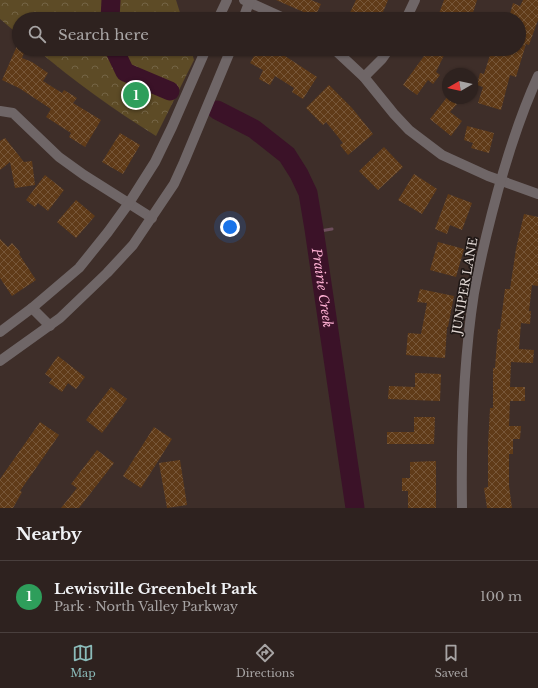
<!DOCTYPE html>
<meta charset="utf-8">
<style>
body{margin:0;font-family:"Libre Baskerville",serif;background:#362a28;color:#f1f3f6}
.compass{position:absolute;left:442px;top:68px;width:36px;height:36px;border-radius:50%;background:#2e221f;box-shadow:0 1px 3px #0004;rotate:261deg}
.you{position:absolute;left:230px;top:227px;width:14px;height:14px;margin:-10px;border:3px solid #fff;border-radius:50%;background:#1a73e8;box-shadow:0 0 0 6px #1a73e833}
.badge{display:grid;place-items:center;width:26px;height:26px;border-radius:50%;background:#8bbbb9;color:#fff;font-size:13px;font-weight:700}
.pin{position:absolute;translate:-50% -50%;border:2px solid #fff;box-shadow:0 1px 4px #0006}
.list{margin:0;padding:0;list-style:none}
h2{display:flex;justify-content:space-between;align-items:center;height:52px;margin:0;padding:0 16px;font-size:17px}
h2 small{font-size:13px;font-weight:400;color:#a7a4a4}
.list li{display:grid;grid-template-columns:26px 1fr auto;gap:12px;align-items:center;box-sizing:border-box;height:72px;padding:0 16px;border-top:1px solid #493f3d}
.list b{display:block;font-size:15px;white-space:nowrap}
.list p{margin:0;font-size:13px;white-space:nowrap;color:#a7a4a4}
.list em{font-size:13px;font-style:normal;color:#a7a4a4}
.icon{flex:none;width:22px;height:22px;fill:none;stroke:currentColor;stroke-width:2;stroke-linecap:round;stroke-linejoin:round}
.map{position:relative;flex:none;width:538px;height:508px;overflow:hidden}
.search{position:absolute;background:#2e221f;box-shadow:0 1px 3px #0004;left:12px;right:12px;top:12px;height:44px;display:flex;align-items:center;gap:10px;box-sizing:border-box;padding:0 14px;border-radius:22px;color:#a7a4a4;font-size:15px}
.sheet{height:124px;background:#2e221f}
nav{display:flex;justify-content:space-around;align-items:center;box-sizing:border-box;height:56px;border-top:1px solid #493f3d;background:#2e221f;font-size:11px;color:#a7a4a4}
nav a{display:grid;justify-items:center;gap:2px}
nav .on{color:#8bbbb9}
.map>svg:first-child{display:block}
.forest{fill:url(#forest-crowns)}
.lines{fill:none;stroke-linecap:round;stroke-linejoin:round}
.stream{stroke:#6d4e5c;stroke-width:3}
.river{stroke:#3b1228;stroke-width:19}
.building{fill:url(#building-cross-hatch)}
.minor{stroke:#6f6667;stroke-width:10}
.tertiary{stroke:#6f6667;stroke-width:10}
.labels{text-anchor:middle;stroke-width:3.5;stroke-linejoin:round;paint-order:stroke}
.street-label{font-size:12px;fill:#e3d9d5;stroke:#201816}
.water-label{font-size:13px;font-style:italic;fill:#fdafd2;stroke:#201816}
</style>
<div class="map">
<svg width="538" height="508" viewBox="0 0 538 508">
<defs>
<pattern id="forest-crowns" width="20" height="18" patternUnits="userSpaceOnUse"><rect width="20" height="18" fill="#5d4b26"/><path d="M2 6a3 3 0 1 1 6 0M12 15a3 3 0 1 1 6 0" fill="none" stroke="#746445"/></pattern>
<pattern id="building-cross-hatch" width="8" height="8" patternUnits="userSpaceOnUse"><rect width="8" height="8" fill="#603b18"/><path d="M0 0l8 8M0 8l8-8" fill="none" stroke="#775739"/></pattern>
</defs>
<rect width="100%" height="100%" fill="#3e2e29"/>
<g class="forest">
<polygon points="0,0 176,0 182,19 19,19 19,35 0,19"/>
<path d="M36 49H191L194 60 156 136C114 110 74 81 36 49Z"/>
</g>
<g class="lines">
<polyline class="stream" points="314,232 332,229"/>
<g class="river">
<polyline points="110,19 111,0"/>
<polyline points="114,49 125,72 170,91"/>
<path id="s1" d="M217 110 254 129 287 155 299 174 308 193 314 229 355 508"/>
</g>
</g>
<g class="building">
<polygon points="276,0 311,0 321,4 315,17"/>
<polygon points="356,0 388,0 380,19 347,19"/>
<polygon points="444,0 477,0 471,19 437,19"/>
<polygon points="523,0 538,0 538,20 529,45 526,44 516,77 510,75 501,110 478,103 483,87 477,85 480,73 484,74 492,49 519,49 519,19 516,19 517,16 510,14 513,3 520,6"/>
<polygon points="17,46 19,49 25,50 22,58 32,62 48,73 43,81 62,93 64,90 77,98 73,103 101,120 85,147 69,137 71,133 46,117 51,109 19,88 2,80"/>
<polygon points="258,49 275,49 286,55 285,56 317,77 303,99 292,92 294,88 275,76 270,85 259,79 263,70 250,63"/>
<polygon points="429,49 447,49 436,72 440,75 433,84 428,80 417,95 403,85"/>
<polygon points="329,85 352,108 373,134 348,155 340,145 343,143 326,122 323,125 306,108"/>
<polygon points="448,96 448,98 457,104 450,112 462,121 451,136 430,119"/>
<polygon points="467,126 494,133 489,153 471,148 473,143 464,140"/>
<polygon points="120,133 140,145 123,174 102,162"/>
<polygon points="5,138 24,162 32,161 35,185 15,188 10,162 0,170 0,141"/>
<polygon points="384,147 403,167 378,190 359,171"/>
<polygon points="414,174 437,189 422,214 398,200"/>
<polygon points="45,175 64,190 48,211 38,203 35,207 26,200"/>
<polygon points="448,194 472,203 462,230 450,225 447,234 435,229"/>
<polygon points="76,200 95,216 76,238 57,222"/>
<polygon points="524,214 538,217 538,286 532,285 529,311 531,311 530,324 521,323 519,349 534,350 533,363 511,362 510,387 525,387 525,401 510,401 509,426 521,426 520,439 513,439 513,454 509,454 509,486 512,508 487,508 484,488 488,487 488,445 490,408 493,408 493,368 495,368 498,329 500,329 505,289 510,289 516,249"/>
<polygon points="0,239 8,247 12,243 20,252 19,254 36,280 12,296 0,278"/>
<polygon points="438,242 464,249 456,277 430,270"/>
<polygon points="420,289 454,296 448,327 447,327 445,358 406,355 408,333 421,334 427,303 417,302"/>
<polygon points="58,356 85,377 76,389 68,383 62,392 49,383 52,379 45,374"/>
<polygon points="415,373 441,374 440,401 388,399 389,386 415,387"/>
<polygon points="111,387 127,399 102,433 86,420"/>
<polygon points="414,417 435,417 434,444 387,444 387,432 414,432"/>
<polygon points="40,422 59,435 20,491 22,492 13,508 0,508 0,479"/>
<polygon points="154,427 172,439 141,488 123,476"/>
<polygon points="97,450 114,463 79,508 61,508 77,488 71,484"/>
<polygon points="180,460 187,505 167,508 159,463"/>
<polygon points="436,461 436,508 408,508 408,491 402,491 402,478 410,478 410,462"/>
</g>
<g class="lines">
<g class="minor">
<polyline points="244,0 286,19"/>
<polyline points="406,19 415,0"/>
<polyline points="334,49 364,77 394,114 409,130 442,155 488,176 538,194"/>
<polyline points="364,77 382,59 389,49"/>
<polyline points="0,111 13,113 59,157 84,175 152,218"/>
<path d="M462 508C461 437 463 364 474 293 479 266 485 240 492 213 504 166 518 120 538 76"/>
</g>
<g class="tertiary">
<polyline points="218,19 227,0"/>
<polyline points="243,19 250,0"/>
<polyline points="32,308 50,326"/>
<polyline points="0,332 32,308 79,268 108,232 129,203 155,162 172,127 206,49"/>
<polyline points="0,361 60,318 107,273 133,245 174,184 184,162 231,49"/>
</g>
</g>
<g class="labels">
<g class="street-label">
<text transform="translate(465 286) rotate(-80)" y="4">JUNIPER LANE</text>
</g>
<g class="water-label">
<text dy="5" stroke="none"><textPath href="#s1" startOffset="223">Prairie Creek</textPath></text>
</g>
</g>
</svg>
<svg class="compass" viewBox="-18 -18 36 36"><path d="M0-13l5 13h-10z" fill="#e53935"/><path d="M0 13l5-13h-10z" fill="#a7a4a4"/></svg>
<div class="you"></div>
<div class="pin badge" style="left:136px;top:95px;background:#2e9e5b">1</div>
<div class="search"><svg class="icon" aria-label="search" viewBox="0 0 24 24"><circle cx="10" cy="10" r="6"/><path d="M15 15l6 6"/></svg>Search here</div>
</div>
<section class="sheet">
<h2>Nearby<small></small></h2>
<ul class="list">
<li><span class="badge" style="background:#2e9e5b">1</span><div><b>Lewisville Greenbelt Park</b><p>Park · North Valley Parkway</p></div><em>100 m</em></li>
</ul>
</section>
<nav>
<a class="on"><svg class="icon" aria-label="map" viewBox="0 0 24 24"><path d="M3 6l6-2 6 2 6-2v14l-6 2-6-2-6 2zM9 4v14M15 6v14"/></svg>Map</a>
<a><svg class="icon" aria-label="directions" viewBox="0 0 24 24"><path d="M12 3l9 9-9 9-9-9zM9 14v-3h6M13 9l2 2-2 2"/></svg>Directions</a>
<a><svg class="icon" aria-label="saved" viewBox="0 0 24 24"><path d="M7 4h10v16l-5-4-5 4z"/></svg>Saved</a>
</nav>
